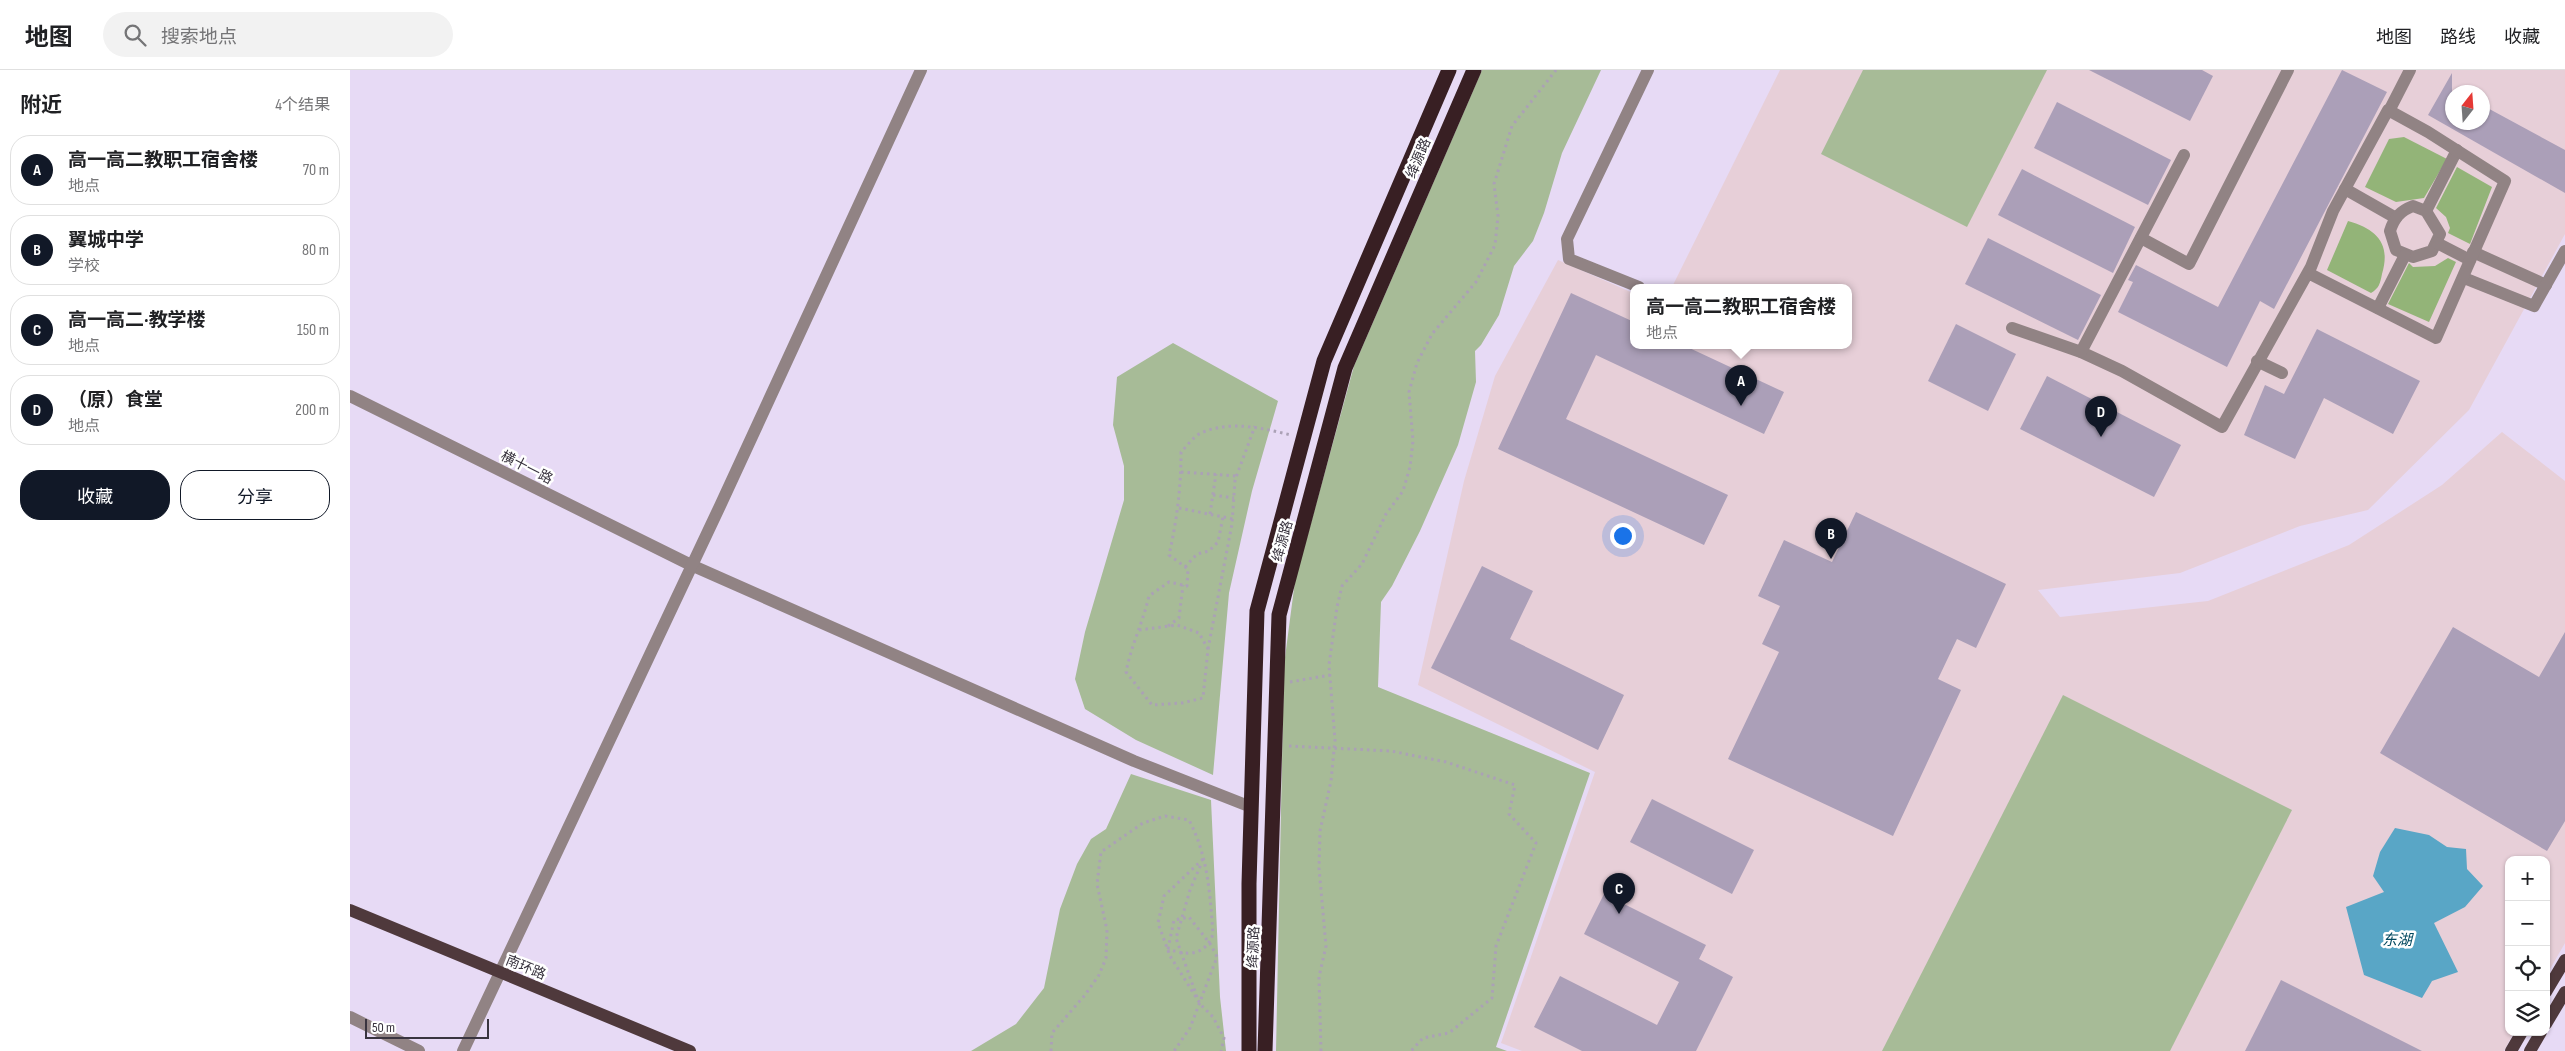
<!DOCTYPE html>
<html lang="zh">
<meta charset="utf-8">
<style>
body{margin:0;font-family:"Sofia Sans Condensed","Noto Sans SC",sans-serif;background:#f2f2f2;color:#202124}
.controls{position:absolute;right:15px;bottom:15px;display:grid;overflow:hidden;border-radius:10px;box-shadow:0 1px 4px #0004}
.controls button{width:45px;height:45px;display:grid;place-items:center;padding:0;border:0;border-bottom:1px solid #e0e0e0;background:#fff;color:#202124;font:25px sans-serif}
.compass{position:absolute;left:2095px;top:15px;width:45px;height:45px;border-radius:50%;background:#fff;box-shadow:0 1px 4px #0004;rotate:17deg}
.scale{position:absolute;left:15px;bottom:12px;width:124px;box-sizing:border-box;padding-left:5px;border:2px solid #39343f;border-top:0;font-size:14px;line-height:18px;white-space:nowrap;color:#39343f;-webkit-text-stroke:4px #fff;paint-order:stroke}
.you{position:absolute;left:1272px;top:465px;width:18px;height:18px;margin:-12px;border:4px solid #fff;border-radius:50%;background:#1a73e8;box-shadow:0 0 0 8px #1a73e833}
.badge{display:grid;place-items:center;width:32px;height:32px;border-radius:50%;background:#111827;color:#fff;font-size:16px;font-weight:700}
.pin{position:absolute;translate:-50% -41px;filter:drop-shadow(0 1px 2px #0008)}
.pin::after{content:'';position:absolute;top:26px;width:18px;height:15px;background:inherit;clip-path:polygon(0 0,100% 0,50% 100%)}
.popup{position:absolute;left:1280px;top:214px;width:222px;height:65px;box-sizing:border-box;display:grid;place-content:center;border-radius:10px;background:#fff;filter:drop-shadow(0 1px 4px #0005);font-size:16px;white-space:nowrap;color:#757577}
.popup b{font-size:19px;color:#202124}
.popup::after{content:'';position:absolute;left:50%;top:100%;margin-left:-10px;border:10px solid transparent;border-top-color:#fff}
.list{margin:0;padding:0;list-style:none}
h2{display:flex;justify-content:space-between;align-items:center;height:65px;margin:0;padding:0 20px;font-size:21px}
h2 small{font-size:16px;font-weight:400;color:#757577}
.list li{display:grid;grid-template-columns:32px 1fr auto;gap:15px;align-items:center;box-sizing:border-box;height:70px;margin:0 10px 10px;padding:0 10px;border:1px solid #e0e0e0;border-radius:20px}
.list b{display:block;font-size:19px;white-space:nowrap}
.list p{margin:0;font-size:16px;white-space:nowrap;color:#757577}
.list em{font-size:16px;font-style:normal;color:#757577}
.actions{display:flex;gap:10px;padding:15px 20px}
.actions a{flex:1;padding:11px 0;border:1px solid #111827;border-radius:20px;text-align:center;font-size:18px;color:#111827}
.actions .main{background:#111827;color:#fff}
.icon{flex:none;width:28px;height:28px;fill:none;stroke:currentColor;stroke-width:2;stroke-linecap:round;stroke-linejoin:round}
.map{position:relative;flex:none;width:2215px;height:981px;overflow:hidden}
header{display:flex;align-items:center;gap:30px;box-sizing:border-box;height:70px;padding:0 25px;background:#fff;border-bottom:1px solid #e0e0e0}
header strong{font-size:24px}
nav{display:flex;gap:28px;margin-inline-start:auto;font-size:18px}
.search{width:350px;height:45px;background:#f2f2f2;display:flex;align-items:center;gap:12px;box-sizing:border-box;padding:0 18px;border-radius:28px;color:#757577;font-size:19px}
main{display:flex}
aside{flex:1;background:#fff}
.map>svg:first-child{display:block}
.education{fill:#e7cfd8;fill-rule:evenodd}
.green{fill:#a7bb97}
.forest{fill:#93b478}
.water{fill:#59a6c6}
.building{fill:#ab9fb8}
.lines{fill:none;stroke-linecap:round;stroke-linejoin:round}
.path{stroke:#aba1b6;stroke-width:3;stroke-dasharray:2.5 4;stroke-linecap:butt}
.minor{stroke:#918384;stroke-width:12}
.major{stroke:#4f393c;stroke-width:12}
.highway{stroke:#381f23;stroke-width:15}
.labels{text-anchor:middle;stroke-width:5;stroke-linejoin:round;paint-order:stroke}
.street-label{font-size:14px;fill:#39343f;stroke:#fff}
.water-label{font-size:15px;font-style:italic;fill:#02485f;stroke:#fff}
</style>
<header>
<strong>地图</strong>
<div class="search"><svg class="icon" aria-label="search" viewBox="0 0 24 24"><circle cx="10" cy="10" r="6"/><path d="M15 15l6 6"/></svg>搜索地点</div>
<nav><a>地图</a><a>路线</a><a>收藏</a></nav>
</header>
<main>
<aside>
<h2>附近<small>4个结果</small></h2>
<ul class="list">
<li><span class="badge">A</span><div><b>高一高二教职工宿舍楼</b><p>地点</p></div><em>70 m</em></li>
<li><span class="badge">B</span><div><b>翼城中学</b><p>学校</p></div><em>80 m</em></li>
<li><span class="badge">C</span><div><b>高一高二·教学楼</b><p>地点</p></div><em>150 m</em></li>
<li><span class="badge">D</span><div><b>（原）食堂</b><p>地点</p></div><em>200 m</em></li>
</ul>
<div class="actions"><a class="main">收藏</a><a>分享</a></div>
</aside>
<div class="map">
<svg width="2215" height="981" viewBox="0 0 2215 981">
<rect width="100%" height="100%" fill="#e7daf5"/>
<path class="education" d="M1430 0H2215V164L2119 340 2018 440 1950 456 1830 503 1688 520 1710 547 1858 531 1999 475 2092 415 2152 362 2215 411V873L2196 906V790H2159V962H2164L2154 981H1172L1151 973 1245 702 1068 615 1114 411 1145 306 1208 190 1283 223 1284 275H1498V217H1322ZM2102 22H2132V52H2102Z"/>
<g class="green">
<polygon points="1132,0 1251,0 1212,83 1194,143 1183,171 1164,196 1149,245 1131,275 1125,281 1126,312 1108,375 1070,461 1042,516 1031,532 1028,617 1240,703 1146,977 1157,981 926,981 934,595 945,511 1004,296"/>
<polygon points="1513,0 1697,0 1617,157 1471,84"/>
<polygon points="823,273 928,331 902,421 879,523 863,705 786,670 735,639 725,609 735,562 774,430 774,396 763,355 767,307"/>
<polygon points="1713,625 1942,740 1820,981 1532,981"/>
<polygon points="781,704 861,730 870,927 876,981 621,981 666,954 694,918 710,839 727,794 741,769 756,759"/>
</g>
<g class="forest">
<polygon points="2054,67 2097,89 2074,128 2046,132 2015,117 2039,69"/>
<polygon points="2107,97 2142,117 2120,174 2098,163 2100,158 2096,147 2086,138"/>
<path d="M1998 151C2027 159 2041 174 2032 204 2030 214 2029 218 2021 223L1977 200Z"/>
<polygon points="2098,188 2106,192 2079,252 2038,234 2059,193 2063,197 2085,196"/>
</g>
<polygon class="water" points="2045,758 2079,765 2097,777 2116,779 2117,799 2133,816 2115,837 2084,853 2108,902 2082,911 2072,928 2014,905 1996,837 2034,822 2023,806 2030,782"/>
<g class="building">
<polygon points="1739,0 1852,0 1863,6 1840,51"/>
<polygon points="1992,0 2037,22 1924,239 1910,231 1877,297 1768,242 1783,212 1778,210 1786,195 1868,237"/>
<polygon points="2102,3 2102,52 2132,52 2132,35 2215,80 2215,123 2078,45"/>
<polygon points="1707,32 1821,90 1798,135 1684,78"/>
<polygon points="1672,99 1785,157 1763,203 1648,145"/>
<polygon points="1638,168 1751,225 1728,270 1615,214"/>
<polygon points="1221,223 1284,252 1284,275 1333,275 1434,322 1414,364 1246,285 1216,349 1378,425 1354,475 1148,379"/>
<polygon points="1606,254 1666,284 1638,341 1578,311"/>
<polygon points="1967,259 2070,311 2043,364 1974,328 1945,389 1894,365 1915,315 1934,324"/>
<polygon points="1697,306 1831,375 1804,427 1670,359"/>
<polygon points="1506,442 1656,514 1626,578 1607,569 1588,609 1611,620 1543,766 1378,689 1429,582 1412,574 1430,536 1408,526 1434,470 1482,492"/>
<polygon points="1132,496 1183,521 1160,569 1274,625 1248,680 1081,598"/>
<polygon points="2103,557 2189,607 2215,562 2215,751 2197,781 2030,683"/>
<polygon points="1302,729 1404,780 1382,824 1280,772"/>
<polygon points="1254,824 1356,875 1349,889 1383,907 1346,981 1232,981 1184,957 1210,906 1307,955 1329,912 1234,864"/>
<polygon points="1931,910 2072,981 1895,981"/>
</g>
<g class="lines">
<g class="path">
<polyline points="831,402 887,406"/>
<polyline points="863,425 884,428"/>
<polyline points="829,438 883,449"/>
<polyline points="860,444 866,404"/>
<polyline points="835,497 847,484 859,481 868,472 873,447"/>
<polyline points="818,556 829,548 833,515"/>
<path d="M789 560 827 555 849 563 858 579 853 628 832 633 802 635 776 602C781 576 793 552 799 526L819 512 837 516 838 499 819 485C827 450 831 417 831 382 837 376 844 366 851 363 880 350 912 358 941 365"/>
<polyline points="858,579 882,454 885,410 905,356"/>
<polyline points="940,612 980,605"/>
<polyline points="939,676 1041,681 1096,692 1165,715 1159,744 1186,773 1146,876 1142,928 1099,963 1073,968 1061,981"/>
<polyline points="853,789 814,826 808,853 820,886 851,935 863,947 874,968 871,981"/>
<polyline points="818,879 824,850 839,847 861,875 867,887 840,958 824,981"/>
<polyline points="847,927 826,868 840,820 852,792"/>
<path d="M701 981 702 963 735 925 749 905 756 888 757 860 747 814 751 782 793 753 815 746 839 750C858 786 860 824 863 864 855 886 838 886 818 879"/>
<polyline points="971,981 969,907 976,876 969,798 970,761 981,711 985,670 979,595 987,537 992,516 1012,494 1036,444 1053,421 1060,397 1063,371 1059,322 1067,293 1082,264 1126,212 1145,175 1148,146 1144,114 1162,56 1206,0"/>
</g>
<g class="minor">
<polyline points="2039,41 2060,0"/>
<polyline points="1995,119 2046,148"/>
<path d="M2063 136 2076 141 2090 164 2082 181 2063 187 2046 180 2040 161C2044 148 2050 141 2063 136Z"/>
<polyline points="2076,141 2107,80"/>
<polyline points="1791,168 1839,194 1938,0"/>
<polyline points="2087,173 2120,190"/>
<polyline points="2123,182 2196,215"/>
<polyline points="2114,208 2184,236 2215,181"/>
<polyline points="1289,217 1219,189 1217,169 1298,0"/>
<polyline points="2028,238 2055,185"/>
<polyline points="1662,258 1731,282 1772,301 1872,357 1961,197 1983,141 2038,40 2078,62 2155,111 2086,268 1958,203"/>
<polyline points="1731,282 1834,85"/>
<polyline points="1907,291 1932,303"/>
<polyline points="0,326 341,495 784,691 901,737"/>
<polyline points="0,947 69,981"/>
<polyline points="113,981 370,436 571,0"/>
</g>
<g class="major">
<polyline points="0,840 340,981"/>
<polyline points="2196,922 2215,890"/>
<polyline points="2196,954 2215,922"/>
<polyline points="2161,981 2172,962"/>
<polyline points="2180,981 2191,962"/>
</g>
<g class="highway">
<polyline points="899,981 899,814 907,541 974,291 1099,0"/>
<polyline points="915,981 929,545 995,298 1124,0"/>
</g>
</g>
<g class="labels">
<g class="street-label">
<text transform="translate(1068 88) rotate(-67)" y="5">绛源路</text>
<text transform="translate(177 397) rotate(27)" y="5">横十一路</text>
<text transform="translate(932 471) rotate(-75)" y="5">绛源路</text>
<text transform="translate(903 877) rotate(-88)" y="5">绛源路</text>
<text transform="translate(176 897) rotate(22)" y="5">南环路</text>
</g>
<g class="water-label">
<text x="2047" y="875">东湖</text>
</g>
</g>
</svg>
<div class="controls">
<button>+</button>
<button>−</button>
<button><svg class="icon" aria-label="locate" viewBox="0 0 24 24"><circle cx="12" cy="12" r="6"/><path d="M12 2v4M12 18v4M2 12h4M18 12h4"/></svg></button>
<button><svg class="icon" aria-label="layers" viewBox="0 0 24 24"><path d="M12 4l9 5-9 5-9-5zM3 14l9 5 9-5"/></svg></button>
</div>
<svg class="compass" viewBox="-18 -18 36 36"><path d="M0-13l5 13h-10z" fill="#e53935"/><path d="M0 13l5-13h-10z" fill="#757577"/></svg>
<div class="scale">50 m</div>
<div class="you"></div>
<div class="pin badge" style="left:1391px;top:336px">A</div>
<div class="popup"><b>高一高二教职工宿舍楼</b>地点</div>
<div class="pin badge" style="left:1481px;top:489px">B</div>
<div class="pin badge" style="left:1269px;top:844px">C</div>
<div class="pin badge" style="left:1751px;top:367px">D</div>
</div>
</main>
